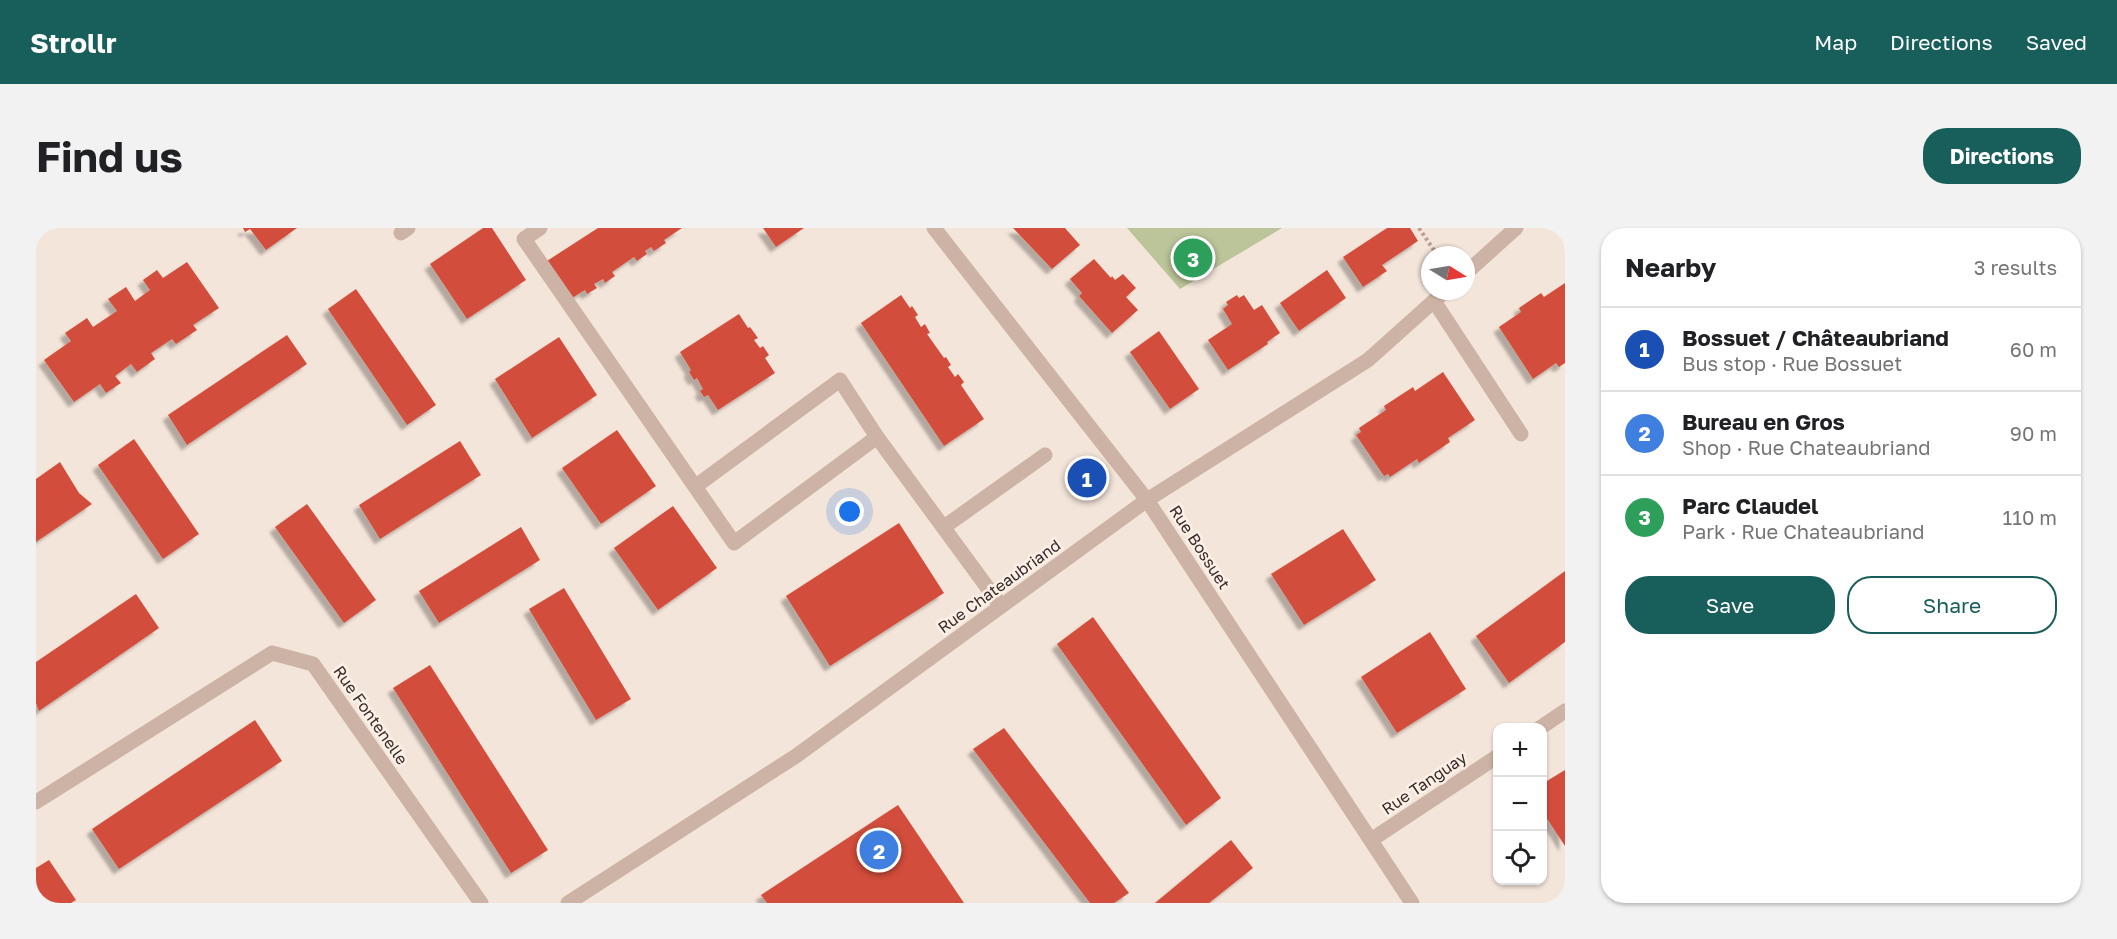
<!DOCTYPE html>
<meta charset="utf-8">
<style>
body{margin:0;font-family:"Golos Text",sans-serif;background:#f2f2f2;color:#202124}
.controls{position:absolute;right:18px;bottom:18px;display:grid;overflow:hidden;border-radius:12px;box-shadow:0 2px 4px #0004}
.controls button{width:54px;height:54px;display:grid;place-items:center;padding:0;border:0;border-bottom:2px solid #e0e0e0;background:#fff;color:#202124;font:30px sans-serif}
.compass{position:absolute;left:1385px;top:18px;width:54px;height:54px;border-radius:50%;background:#fff;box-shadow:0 2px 4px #0004;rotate:101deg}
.you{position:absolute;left:814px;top:284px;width:21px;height:21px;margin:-15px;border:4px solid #fff;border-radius:50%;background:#1a73e8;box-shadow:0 0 0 9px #1a73e833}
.badge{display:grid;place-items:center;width:39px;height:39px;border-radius:50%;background:#185e5b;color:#fff;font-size:20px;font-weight:700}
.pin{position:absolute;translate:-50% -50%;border:3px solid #fff;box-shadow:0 2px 6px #0006}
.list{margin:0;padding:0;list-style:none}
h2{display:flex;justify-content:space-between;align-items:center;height:78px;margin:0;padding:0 24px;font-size:26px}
h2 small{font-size:20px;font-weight:400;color:#757577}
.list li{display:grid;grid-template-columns:39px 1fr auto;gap:18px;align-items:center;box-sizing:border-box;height:84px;padding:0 24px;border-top:2px solid #e0e0e0}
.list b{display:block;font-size:22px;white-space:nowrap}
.list p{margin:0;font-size:20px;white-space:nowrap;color:#757577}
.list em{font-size:20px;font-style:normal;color:#757577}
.actions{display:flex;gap:12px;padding:18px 24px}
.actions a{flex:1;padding:14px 0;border:2px solid #185e5b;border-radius:24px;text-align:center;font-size:21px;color:#185e5b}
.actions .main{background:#185e5b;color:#fff}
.icon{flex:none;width:33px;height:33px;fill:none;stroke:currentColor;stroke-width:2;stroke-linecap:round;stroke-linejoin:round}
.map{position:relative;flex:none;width:1529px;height:675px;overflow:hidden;border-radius:24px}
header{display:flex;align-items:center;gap:36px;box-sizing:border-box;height:84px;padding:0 30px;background:#185e5b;color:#fff}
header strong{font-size:28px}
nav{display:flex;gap:33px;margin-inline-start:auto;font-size:21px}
.intro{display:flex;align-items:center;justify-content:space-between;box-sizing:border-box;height:144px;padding:0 36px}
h1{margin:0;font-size:42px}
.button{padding:15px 27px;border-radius:24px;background:#185e5b;color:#fff;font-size:21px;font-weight:700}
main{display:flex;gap:36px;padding:0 36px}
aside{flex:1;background:#fff;border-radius:24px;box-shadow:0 2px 4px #0004}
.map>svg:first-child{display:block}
.green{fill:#bbc599}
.building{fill:#d24e3b;filter:url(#shadow)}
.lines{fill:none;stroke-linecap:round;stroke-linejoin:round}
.path{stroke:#b99c8f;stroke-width:4;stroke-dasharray:3 3;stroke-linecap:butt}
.minor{stroke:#cdb3a5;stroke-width:15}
.labels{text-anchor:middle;stroke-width:5;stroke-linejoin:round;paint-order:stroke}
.street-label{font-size:16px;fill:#382a27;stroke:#fbf0e7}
</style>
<header>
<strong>Strollr</strong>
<nav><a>Map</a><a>Directions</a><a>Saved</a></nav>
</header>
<div class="intro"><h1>Find us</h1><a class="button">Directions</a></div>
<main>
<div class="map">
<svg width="1529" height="675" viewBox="0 0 1529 675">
<defs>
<filter id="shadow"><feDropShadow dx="-5.5" dy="5.5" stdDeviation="1.5" flood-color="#0004"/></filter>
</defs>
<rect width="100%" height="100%" fill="#f4e5da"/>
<polygon class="green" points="1091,0 1246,0 1144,61"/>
<g class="building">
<polygon points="207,0 261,0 230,22 214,1 209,4"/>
<polygon points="447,0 456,0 490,52 431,91 394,36"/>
<polygon points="562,0 646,0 628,12 630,15 618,23 615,19 609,23 611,26 601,33 598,29 576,44 579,48 569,55 567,51 558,56 561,60 551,66 549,62 536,70 511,33"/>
<polygon points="727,0 768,0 740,19"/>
<polygon points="977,0 1029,0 1044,17 1016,41"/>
<polygon points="1351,0 1374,0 1382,13 1346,37 1351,43 1327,59 1307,29"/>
<polygon points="1058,31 1075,50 1076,48 1079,52 1087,46 1100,60 1090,69 1102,82 1076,105 1043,68 1046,65 1034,51"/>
<polygon points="151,34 183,80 157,97 161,102 140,116 136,111 115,125 119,131 101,144 95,136 79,148 85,155 70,165 64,156 38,174 8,132 35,113 29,105 51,90 57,99 81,83 72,71 90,59 99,73 114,62 107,52 121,42 127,50"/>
<polygon points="1291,42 1310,70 1263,103 1244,75"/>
<polygon points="1529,55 1529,135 1523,139 1520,135 1497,151 1463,99 1485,84 1483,80 1505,65 1508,69"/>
<polygon points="320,61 400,177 371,197 292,81"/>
<polygon points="865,67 874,80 876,78 882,87 879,89 885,99 889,96 894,105 891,106 908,130 910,129 915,137 912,139 919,149 922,146 928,154 925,157 948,191 908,218 825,95"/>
<polygon points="1201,67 1203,70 1208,67 1218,82 1226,77 1244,105 1231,114 1232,116 1192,142 1172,112 1196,96 1187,81 1192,77 1190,74"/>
<polygon points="703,86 712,100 714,99 722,110 718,112 724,120 727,118 733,127 729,130 739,145 682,182 672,167 668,169 664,163 667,161 661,150 658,152 653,144 655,142 644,124"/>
<polygon points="1123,103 1163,161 1134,181 1094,124"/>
<polygon points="251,107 271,136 151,217 132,187"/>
<polygon points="523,109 561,167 496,210 459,151"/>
<polygon points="1407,144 1439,192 1412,210 1414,214 1383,235 1381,231 1354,249 1352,246 1348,248 1320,207 1325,204 1323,200 1350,182 1348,178 1377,159 1379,163"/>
<polygon points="581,202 620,258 565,296 526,240"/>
<polygon points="98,211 163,306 127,331 62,237"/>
<polygon points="424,213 445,247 344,311 323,277"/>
<polygon points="24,234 43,265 56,276 0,314 0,251"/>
<polygon points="271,276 340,372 308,395 239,299"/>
<polygon points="637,278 681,340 622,382 578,320"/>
<polygon points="863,295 908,365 794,438 750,368"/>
<polygon points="485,299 504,332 403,395 383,363"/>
<polygon points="1307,301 1340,352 1268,397 1235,346"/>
<polygon points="1529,343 1529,414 1473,455 1440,408"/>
<polygon points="528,360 595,471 560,492 493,381"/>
<polygon points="100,366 123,400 3,483 0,475 0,434"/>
<polygon points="1057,389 1185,570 1150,597 1021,416"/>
<polygon points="1394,404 1430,461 1361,505 1325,449"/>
<polygon points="394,437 512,622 475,645 357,460"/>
<polygon points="219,492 246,533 83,641 56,601"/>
<polygon points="968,500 1093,665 1078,675 1054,675 937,521"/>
<polygon points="1529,542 1529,618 1506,583 1506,556"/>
<polygon points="862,577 928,675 731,675 725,667"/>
<polygon points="1195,612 1217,640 1173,675 1119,675"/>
<polygon points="13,632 40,672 35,675 0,675 0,640"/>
</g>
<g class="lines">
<polyline class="path" points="1383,0 1401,27"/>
<g class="minor">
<polyline points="504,0 488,11 698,315 841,209 965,378"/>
<polyline points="898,0 1111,272 1376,675"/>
<polyline points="365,5 372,0"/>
<polyline points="1430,45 1480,0"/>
<polyline points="1398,73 1485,206"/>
<polyline points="660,258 804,152 841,209"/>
<polyline points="908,299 1009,227"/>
<polyline points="1504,500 1529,483"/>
<polyline points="0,574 236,425 277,436 445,675"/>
<polyline points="1335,612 1462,528"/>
<polyline points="532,675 760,528 1111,272 1332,132 1409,63"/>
</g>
</g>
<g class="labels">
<g class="street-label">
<text transform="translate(1164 319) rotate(57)" y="6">Rue Bossuet</text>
<text transform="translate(963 358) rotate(-36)" y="6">Rue Chateaubriand</text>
<text transform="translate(335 487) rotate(55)" y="6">Rue Fontenelle</text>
<text transform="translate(1388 555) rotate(-34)" y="6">Rue Tanguay</text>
</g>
</g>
</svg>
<div class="controls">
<button>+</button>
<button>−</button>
<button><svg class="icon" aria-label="locate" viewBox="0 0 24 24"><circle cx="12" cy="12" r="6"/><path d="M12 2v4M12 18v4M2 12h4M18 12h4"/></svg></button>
</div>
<svg class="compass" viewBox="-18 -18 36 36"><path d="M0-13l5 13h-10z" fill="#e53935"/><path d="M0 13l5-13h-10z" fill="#757577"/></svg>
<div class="you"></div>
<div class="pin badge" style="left:1051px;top:250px;background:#1a4fb4">1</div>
<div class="pin badge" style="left:843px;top:622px;background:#3f7fe0">2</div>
<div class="pin badge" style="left:1157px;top:30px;background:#2e9e5b">3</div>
</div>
<aside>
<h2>Nearby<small>3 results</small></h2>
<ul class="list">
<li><span class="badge" style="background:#1a4fb4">1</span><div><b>Bossuet / Châteaubriand</b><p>Bus stop · Rue Bossuet</p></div><em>60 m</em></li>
<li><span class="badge" style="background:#3f7fe0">2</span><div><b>Bureau en Gros</b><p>Shop · Rue Chateaubriand</p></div><em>90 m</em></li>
<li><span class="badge" style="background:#2e9e5b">3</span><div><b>Parc Claudel</b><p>Park · Rue Chateaubriand</p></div><em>110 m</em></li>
</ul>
<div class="actions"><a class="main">Save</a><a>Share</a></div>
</aside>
</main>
